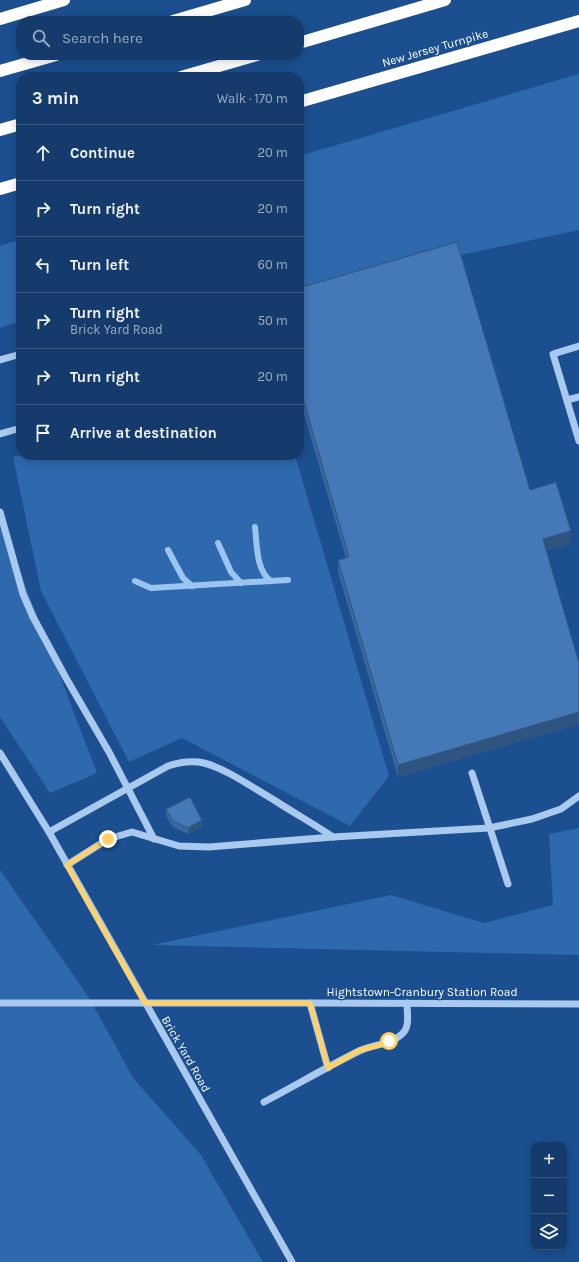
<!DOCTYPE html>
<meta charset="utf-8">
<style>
body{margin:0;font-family:Karla,sans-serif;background:#1d4271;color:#f1f3f6}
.controls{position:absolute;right:12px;bottom:12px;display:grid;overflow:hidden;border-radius:8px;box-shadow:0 2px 10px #0003}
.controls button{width:36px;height:36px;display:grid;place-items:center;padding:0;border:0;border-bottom:1px solid #33557e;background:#143b6b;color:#f1f3f6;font:20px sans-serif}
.stop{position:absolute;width:12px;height:12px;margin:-9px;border:3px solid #ffd166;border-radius:50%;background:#fff}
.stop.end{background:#ffd166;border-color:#fff;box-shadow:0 1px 4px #0008}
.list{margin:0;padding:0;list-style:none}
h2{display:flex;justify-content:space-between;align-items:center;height:52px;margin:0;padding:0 16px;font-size:17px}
h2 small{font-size:13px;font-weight:400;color:#9dadc1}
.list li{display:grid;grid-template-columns:26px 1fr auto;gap:12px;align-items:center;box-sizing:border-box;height:56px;padding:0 16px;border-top:1px solid #33557e}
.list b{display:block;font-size:15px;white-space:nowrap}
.list p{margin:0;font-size:13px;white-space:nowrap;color:#9dadc1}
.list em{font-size:13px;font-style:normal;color:#9dadc1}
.icon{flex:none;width:22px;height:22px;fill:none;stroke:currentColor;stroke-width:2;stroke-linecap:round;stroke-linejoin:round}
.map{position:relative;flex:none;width:579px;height:1262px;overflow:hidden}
.search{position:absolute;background:#143b6b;box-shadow:0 2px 10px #0003;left:16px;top:16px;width:288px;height:44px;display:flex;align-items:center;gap:10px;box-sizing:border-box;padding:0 14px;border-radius:16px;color:#9dadc1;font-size:15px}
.panel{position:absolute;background:#143b6b;box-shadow:0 2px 10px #0003;left:16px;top:72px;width:288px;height:388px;border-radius:16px}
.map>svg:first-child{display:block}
.green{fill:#2e69ad}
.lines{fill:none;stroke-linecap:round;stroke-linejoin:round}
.stream{stroke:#9cc4f0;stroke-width:6}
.minor{stroke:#a9c9ee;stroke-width:7}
.highway{stroke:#fff;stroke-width:12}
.wall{fill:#3a679d}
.shaded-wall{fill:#305480}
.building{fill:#4478b7;stroke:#305480}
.route{stroke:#ffd166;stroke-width:5}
.labels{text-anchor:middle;stroke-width:3;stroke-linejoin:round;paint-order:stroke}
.street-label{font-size:12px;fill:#fff;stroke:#1b4f8f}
</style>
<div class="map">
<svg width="579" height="1262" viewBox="0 0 579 1262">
<rect width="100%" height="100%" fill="#1b4f8f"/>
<g class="green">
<polygon points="579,74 579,230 299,289 299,156"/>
<polygon points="21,239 21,321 0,328 0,246"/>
<polygon points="21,455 295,455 389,776 350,826 182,738 129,762 41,591 13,457"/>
<polygon points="0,519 97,773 50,793 0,717"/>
<polygon points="579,828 579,955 152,945 391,895 484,923 553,905 549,834"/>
<polygon points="0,870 88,996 134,1079 201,1155 263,1262 0,1262"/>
</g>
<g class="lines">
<g class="stream">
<path d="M255 527C257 544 256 571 271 581"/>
<polyline points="218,543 231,572 241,583"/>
<polyline points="168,550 183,578 192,586"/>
<polyline points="135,581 151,588 288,580"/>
</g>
<g class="minor">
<polyline points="579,346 553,354 579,441"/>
<polyline points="0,360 21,354"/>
<polyline points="567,400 579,397"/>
<polyline points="0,434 21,428"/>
<polyline points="0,512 23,594 33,617 66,678 109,752 154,839"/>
<polyline points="0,753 49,832 292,1262"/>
<polyline points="472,773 508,884"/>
<path d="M49 832 168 766C180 762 191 760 204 763 227 769 253 788 274 800 294 813 314 824 333 837"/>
<polyline points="67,865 108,839 132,832 179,846 209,847 333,837 489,828 532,819 561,809 579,796"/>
<polyline points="0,1003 310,1003 579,1004"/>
<polyline points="310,1003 328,1068"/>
<path d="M264 1102C296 1085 327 1067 359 1051 373 1044 392 1045 403 1033 410 1026 407 1012 407 1003"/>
</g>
<g class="highway">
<polyline points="0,19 64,0"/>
<polyline points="173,21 245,0"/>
<polyline points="299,43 445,0"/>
<polyline points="0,71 56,55"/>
<polyline points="181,77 257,55"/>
<polyline points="299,102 579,21"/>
<polyline points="0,130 21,124"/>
<polyline points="0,189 21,183"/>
</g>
</g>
<g class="wall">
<polygon points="299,288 530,490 571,544 546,551 579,663 579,724 398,777 338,572 338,560 346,558 299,397"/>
<polygon points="166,809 202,827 188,834 173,827 166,816"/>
</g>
<g class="shaded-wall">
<polygon points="571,531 571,544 543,552 543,539"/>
<polygon points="579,712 579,724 398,777 398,765"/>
<polygon points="202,820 202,827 188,834 188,828"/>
</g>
<g class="building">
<polygon points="457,242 530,490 556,482 571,531 543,539 579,663 579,712 398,765 338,560 349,557 299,385 299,288"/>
<polygon points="190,797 202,820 188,828 173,821 166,809"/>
</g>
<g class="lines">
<polyline class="route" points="108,839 67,865 145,1003 310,1003 328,1068 360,1050 380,1045 389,1041"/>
</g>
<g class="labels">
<g class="street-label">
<text transform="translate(435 48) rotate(-16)" y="4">New Jersey Turnpike</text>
<text x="422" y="996">Hightstown-Cranbury Station Road</text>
<text transform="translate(186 1054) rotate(60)" y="4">Brick Yard Road</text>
</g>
</g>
</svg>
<div class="controls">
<button>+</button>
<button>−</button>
<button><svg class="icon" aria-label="layers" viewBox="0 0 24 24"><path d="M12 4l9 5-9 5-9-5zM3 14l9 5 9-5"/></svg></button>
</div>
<div class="stop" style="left:389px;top:1041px"></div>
<div class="stop end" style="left:108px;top:839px"></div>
<div class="search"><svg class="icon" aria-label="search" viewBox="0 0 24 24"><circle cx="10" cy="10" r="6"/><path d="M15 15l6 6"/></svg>Search here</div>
<section class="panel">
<h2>3 min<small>Walk · 170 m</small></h2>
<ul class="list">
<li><svg class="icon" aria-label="ahead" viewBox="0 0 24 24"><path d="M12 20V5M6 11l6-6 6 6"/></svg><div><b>Continue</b></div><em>20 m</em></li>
<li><svg class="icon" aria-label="right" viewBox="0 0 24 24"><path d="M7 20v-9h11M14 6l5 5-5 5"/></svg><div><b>Turn right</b></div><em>20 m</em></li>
<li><svg class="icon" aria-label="left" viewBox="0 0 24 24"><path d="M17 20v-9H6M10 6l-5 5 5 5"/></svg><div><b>Turn left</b></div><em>60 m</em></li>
<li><svg class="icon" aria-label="right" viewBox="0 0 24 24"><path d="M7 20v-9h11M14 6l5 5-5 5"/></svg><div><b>Turn right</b><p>Brick Yard Road</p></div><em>50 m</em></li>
<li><svg class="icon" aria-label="right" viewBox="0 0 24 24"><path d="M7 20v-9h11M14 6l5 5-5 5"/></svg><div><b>Turn right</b></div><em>20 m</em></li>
<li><svg class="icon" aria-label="arrive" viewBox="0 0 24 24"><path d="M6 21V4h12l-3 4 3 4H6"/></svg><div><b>Arrive at destination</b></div></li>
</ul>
</section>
</div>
